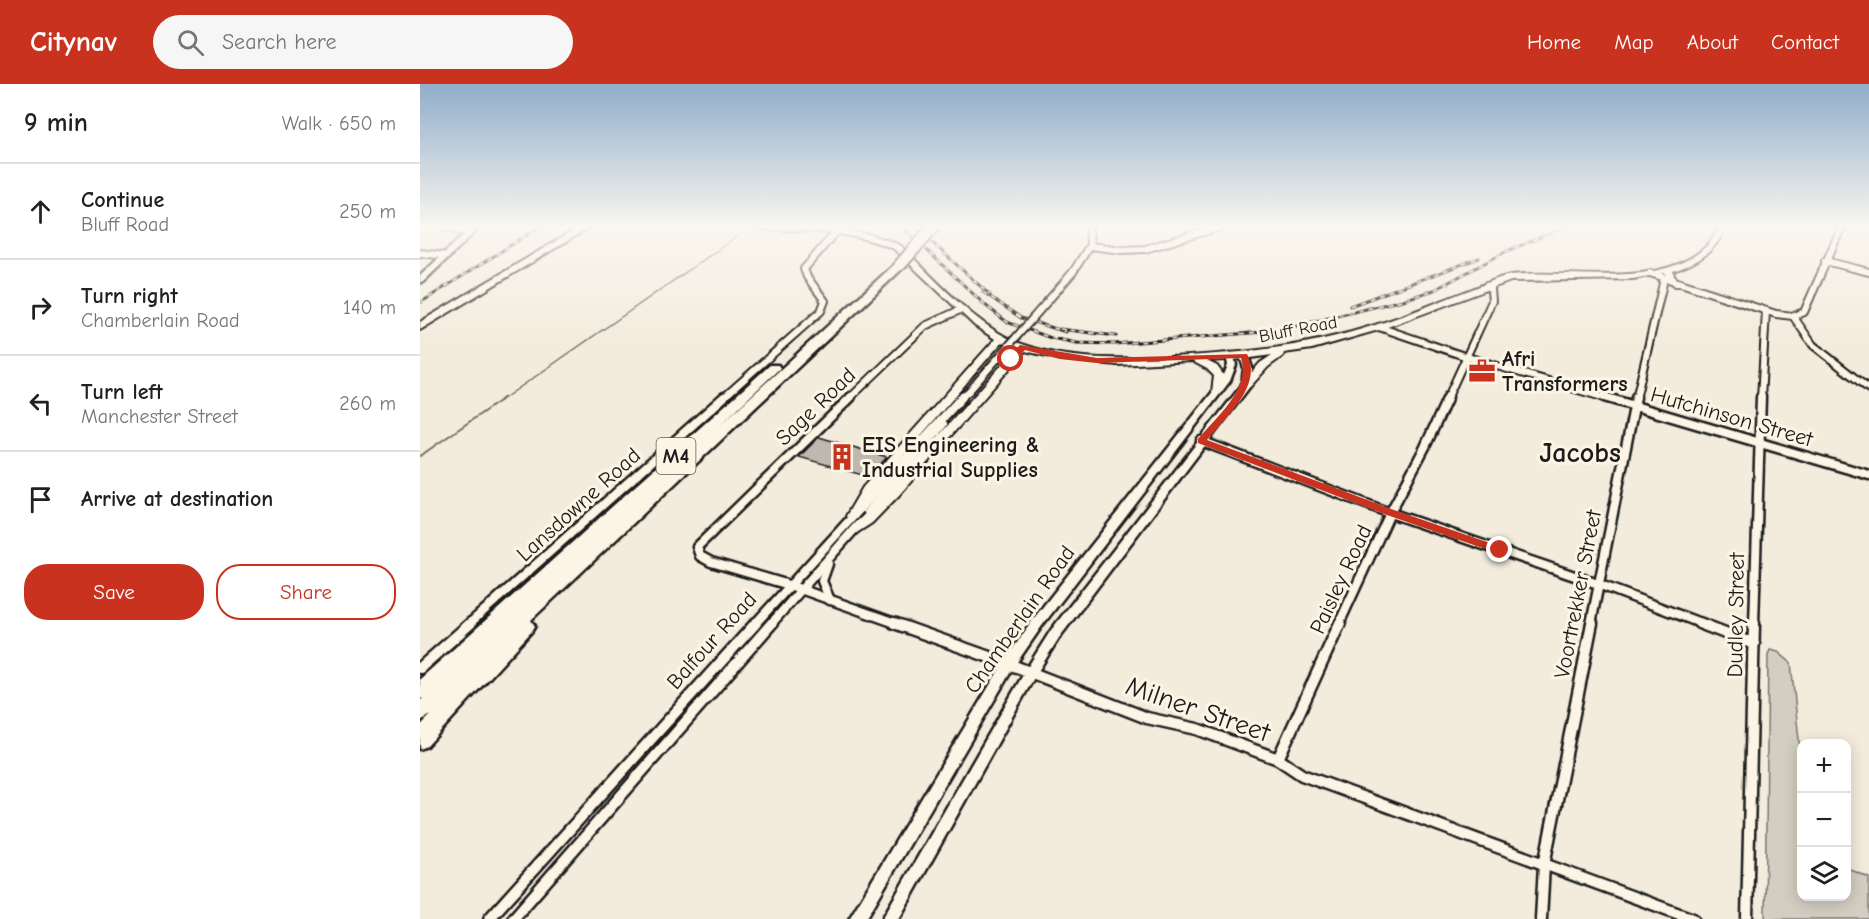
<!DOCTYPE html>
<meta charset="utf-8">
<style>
body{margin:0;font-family:"Comic Neue",sans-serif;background:#f6f6f6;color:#202124}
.controls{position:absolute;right:18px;bottom:18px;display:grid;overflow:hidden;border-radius:12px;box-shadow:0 3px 15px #0003}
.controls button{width:54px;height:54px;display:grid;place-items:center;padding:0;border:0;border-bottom:2px solid #e0e0e0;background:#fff;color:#202124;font:30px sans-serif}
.stop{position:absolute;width:18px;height:18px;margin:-14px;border:4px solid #c8321e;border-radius:50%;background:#fff}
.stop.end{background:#c8321e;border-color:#fff;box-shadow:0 2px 6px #0008}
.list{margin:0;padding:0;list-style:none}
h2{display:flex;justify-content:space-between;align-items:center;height:78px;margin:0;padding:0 24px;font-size:26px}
h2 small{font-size:20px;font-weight:400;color:#757577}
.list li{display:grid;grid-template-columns:39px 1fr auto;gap:18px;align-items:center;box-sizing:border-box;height:96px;padding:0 24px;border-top:2px solid #e0e0e0}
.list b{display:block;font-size:22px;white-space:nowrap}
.list p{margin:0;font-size:20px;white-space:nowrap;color:#757577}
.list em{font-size:20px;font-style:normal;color:#757577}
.actions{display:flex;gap:12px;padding:18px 24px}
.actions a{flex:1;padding:14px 0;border:2px solid #c8321e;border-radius:24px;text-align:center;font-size:21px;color:#c8321e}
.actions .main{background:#c8321e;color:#fff}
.icon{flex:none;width:33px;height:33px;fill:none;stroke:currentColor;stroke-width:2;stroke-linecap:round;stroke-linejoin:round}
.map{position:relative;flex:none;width:1449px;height:835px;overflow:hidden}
header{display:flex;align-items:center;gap:36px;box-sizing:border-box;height:84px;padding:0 30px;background:#c8321e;color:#fff}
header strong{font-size:28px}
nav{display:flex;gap:33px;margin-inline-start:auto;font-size:21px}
.search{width:420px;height:54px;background:#f6f6f6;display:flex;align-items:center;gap:15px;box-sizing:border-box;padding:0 21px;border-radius:33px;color:#757577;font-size:22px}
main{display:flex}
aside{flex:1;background:#fff}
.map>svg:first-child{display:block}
.green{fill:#d3cec1;stroke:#78756e;stroke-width:1.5}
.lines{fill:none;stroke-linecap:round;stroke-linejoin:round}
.stream-far1{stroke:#716e68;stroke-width:1.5}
.stream{stroke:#716e68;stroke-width:2}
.building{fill:#beb9ae;stroke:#1c1c1c;stroke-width:1.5}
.minor-far2-casing{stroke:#1c1c1c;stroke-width:10}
.minor-far1-casing{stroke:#1c1c1c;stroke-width:13}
.minor-casing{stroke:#1c1c1c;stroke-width:15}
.tertiary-casing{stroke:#1c1c1c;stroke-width:5}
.secondary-casing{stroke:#1c1c1c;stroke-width:4}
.trunk-casing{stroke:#1c1c1c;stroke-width:4}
.motorway-casing{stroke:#1c1c1c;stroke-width:5}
.minor-far2{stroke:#fcf5e5;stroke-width:6}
.minor-far1{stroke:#fcf5e5;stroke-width:8}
.minor{stroke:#fcf5e5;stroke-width:10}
.tertiary{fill:#fcf5e5;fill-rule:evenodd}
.secondary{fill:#fcf5e5;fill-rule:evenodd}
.trunk{fill:#fcf5e5;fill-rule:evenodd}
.motorway{fill:#fcf5e5;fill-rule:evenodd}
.rail-casing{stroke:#1c1c1c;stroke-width:3}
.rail{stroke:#fcf5e5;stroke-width:1.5;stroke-dasharray:5;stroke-linecap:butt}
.minor-bridge-casing{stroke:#1c1c1c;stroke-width:10;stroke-linecap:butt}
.motorway-bridge-casing{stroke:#1c1c1c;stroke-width:15;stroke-linecap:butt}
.minor-bridge{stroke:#fcf5e5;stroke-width:6}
.motorway-bridge{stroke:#fcf5e5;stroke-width:11}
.route{fill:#c8321e}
.labels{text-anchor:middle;stroke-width:6;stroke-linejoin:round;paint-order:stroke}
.far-street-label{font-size:18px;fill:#1c1c1c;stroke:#fcf5e5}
.shield{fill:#fcf5e5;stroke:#5f5d58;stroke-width:1.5}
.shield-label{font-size:21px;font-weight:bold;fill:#1c1c1c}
.poi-label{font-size:22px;font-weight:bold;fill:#1c1c1c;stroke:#fcf5e5;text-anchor:start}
.street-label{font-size:22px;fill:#1c1c1c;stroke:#fcf5e5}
.near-street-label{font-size:27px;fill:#1c1c1c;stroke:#fcf5e5}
.district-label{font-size:28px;font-weight:bold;fill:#1c1c1c;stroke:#fcf5e5}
</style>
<header>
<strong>Citynav</strong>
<div class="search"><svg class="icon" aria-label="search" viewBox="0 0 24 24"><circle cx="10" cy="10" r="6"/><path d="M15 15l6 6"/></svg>Search here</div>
<nav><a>Home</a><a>Map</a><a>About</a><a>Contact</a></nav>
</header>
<main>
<aside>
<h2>9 min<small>Walk · 650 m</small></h2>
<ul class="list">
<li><svg class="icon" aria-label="ahead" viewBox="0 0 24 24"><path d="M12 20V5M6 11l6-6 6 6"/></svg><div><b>Continue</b><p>Bluff Road</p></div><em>250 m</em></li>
<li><svg class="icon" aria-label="right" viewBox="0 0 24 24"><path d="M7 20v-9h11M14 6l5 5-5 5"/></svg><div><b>Turn right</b><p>Chamberlain Road</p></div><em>140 m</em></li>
<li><svg class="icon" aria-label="left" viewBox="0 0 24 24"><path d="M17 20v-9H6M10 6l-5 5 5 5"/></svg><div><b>Turn left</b><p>Manchester Street</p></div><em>260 m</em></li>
<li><svg class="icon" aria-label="arrive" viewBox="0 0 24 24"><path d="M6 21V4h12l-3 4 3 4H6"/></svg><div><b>Arrive at destination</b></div></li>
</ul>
<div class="actions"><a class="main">Save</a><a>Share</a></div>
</aside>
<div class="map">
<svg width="1449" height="835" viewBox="0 0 1449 835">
<rect width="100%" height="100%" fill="#f3ecdd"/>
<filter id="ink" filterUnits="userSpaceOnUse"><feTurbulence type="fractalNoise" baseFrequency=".0167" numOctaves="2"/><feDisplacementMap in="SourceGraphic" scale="12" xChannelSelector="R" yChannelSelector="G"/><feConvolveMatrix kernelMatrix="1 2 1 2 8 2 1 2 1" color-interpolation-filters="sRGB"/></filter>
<g filter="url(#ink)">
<polygon class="green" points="1350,566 1358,568 1371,579 1382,685 1382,812 1426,812 1427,784 1449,794 1449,835 1345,835 1348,571"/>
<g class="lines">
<polyline class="stream-far1" points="83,315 325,147"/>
<polyline class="stream" points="0,372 85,313"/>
</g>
<polygon class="building" points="399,353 467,373 449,393 379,373"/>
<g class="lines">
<defs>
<g id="minor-far2">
<polyline points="22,142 50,149"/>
<polyline points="670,162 702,166 725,165 804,142"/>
<polyline points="0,169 27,172"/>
<polyline points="1405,177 1449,188"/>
<polyline points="653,188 670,161 669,142"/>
<polyline points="1230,189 1356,230 1373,232 1384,228 1422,142"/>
<polyline points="1373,232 1393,261 1449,305"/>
<polyline points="959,243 1047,273 1189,315"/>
<polyline points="302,315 401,227 405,217 387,193 384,185 415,149"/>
<polyline points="429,315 505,242 542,225"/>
<polyline points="540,315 550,306"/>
<polyline points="1027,315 1072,217 1071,206 1066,202"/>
<polyline points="1216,315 1244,195"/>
<polyline points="1341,315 1346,227"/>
</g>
<g id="minor-far1">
<polyline points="431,313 277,463 280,472 291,478 369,501 478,540"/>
<polyline points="1184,313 1449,391"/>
<polyline points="781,357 970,429 1178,500 1283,540"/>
<polyline points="448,428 523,340"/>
<polyline points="408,480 402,497 410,516"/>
<polyline points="49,540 304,313"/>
<polyline points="335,540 542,313"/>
<polyline points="351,540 438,441"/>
<polyline points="919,540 970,429 1005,363 1028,313"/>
<polyline points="1171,540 1216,313"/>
<polyline points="1334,540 1341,313"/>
</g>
<g id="minor">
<polyline points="474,539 589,580 727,634 777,645 858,675 882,691 1273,835"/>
<polyline points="1279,539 1334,560"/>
<polyline points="0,584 51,539"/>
<polyline points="858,675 920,539"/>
<polyline points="69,835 336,539"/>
<polyline points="93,835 352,539"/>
<polyline points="1121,835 1124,781 1172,539"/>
<polyline points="1327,835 1334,539"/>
</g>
<g id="tertiary">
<polygon points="53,142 61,142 3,198 0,198 0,192"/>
<polygon points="810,269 814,272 816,281 810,297 622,542 593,584 446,835 429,835 585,576 614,534 802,296 808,281 806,272"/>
<polygon points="824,269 828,272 832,284 831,301 639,554 615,592 479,835 462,835 607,584 631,546 822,301 824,284 820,272"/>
</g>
<path id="secondary" d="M324 142C375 141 432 140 480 161 511 191 548 233 586 253 635 278 696 275 750 273 823 269 884 264 955 241 988 231 1020 217 1052 205 1064 201 1078 193 1091 191 1149 184 1247 208 1290 158 1294 153 1296 147 1299 142H1307C1294 168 1280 178 1253 187L1254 192 1262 200 1261 202H1255L1247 195 1245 189 1213 195 1091 197 962 245 892 265 864 269 863 272 848 283 830 303H822L821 301 840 279 852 271 824 275 787 277 797 282 805 293 802 308 797 311 792 308 794 292 787 285 772 277 697 281 640 275 605 267 480 410 452 439 435 450 431 448 429 445 472 404 596 265 582 258 451 409 436 435H428L426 432 443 403 575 255 555 242 474 165C429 145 376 148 328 144Z"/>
<polygon id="trunk" points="161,142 172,142 0,246 0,238"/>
<polygon id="motorway" points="480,178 484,179 484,183 111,536 115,542 112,547 7,662 0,665 0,642 11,631 0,637 0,617 3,614 0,615 0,595 350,281 358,281 360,284 299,342 476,179"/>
</defs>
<use href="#minor-far2" class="minor-far2-casing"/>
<use href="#minor-far1" class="minor-far1-casing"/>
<use href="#minor" class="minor-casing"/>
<use href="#tertiary" class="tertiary-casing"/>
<use href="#secondary" class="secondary-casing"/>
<use href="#trunk" class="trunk-casing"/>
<use href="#motorway" class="motorway-casing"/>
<use href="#minor-far2" class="minor-far2"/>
<use href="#minor-far1" class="minor-far1"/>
<use href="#minor" class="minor"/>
<use href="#tertiary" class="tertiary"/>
<use href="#secondary" class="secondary"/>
<use href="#trunk" class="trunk"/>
<use href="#motorway" class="motorway"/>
<defs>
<g id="rail">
<polyline points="481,142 565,221 587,238 631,254 657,259 694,260 855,247 983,216 1014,206 1087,167 1148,142"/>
<polyline points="494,142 570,211"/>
<polyline points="563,208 601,234 646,248"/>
<polyline points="0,219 121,142"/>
<polyline points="930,222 1059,174"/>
<polyline points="640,245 696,252"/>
</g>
</defs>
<use href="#rail" class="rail-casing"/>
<use href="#rail" class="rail"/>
<defs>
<polyline id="minor-bridge" points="550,306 653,188"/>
<polyline id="motorway-bridge" points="480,181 514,142"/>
</defs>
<use href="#minor-bridge" class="minor-bridge-casing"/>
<use href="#motorway-bridge" class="motorway-bridge-casing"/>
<use href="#minor-bridge" class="minor-bridge"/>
<use href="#motorway-bridge" class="motorway-bridge"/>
</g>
</g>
<linearGradient id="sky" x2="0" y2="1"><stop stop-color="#8faec9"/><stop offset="0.55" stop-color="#faf6f0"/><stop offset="1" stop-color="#faf6f0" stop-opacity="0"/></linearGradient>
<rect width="1449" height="259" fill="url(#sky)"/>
<path class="route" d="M600 261 677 274 827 270C843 302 806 332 787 356L974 426 1084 464 1085 466 1080 470 967 431 778 359V355C796 333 831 305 821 274L677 279 640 275 605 266 594 277H588V273Z"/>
<defs>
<symbol id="office-bare" viewBox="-9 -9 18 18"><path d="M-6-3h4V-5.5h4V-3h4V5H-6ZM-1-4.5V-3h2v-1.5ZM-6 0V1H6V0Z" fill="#c8321e" stroke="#fcf5e5" stroke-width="2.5" paint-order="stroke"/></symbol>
<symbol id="building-bare" viewBox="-9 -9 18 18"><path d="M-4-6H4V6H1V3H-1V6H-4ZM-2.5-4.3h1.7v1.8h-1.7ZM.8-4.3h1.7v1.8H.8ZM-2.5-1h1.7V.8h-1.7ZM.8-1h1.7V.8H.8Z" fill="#c8321e" stroke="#fcf5e5" stroke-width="2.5" paint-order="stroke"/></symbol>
</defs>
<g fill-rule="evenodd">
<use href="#office-bare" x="1043" y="268" width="38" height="38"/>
<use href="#building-bare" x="403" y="354" width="38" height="38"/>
</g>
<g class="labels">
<g class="far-street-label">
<text transform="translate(878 245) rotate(-11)" y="6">Bluff Road</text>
</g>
<rect class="shield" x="236.5" y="354" width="39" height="36" rx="4.5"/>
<g class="shield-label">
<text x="256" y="379">M4</text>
</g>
<g class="poi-label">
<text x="1082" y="282">Afri<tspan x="1082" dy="25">Transformers</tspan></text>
<text x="442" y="368">EIS Engineering &amp;<tspan x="442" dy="25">Industrial Supplies</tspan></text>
</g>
<g class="street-label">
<text transform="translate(395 322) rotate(-44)" y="8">Sage Road</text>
<text transform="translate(1312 332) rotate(16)" y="8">Hutchinson Street</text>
<text transform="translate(158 420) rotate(-42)" y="8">Lansdowne Road</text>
<text transform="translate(920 495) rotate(-65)" y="8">Paisley Road</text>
<text transform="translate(1157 510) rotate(-79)" y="8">Voortrekker Street</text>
<text transform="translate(1315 531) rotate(-89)" y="8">Dudley Street</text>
<text transform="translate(599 535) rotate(-55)" y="8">Chamberlain Road</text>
<text transform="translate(291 556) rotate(-48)" y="8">Balfour Road</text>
</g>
<g class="near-street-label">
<text transform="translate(778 625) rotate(19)" y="9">Milner Street</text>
</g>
<g class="district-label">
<text x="1160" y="378">Jacobs</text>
</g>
</g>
</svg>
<div class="controls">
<button>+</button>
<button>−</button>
<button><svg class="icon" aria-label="layers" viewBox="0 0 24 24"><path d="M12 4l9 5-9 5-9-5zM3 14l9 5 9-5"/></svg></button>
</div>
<div class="stop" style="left:591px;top:275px"></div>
<div class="stop end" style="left:1080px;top:466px"></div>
</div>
</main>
